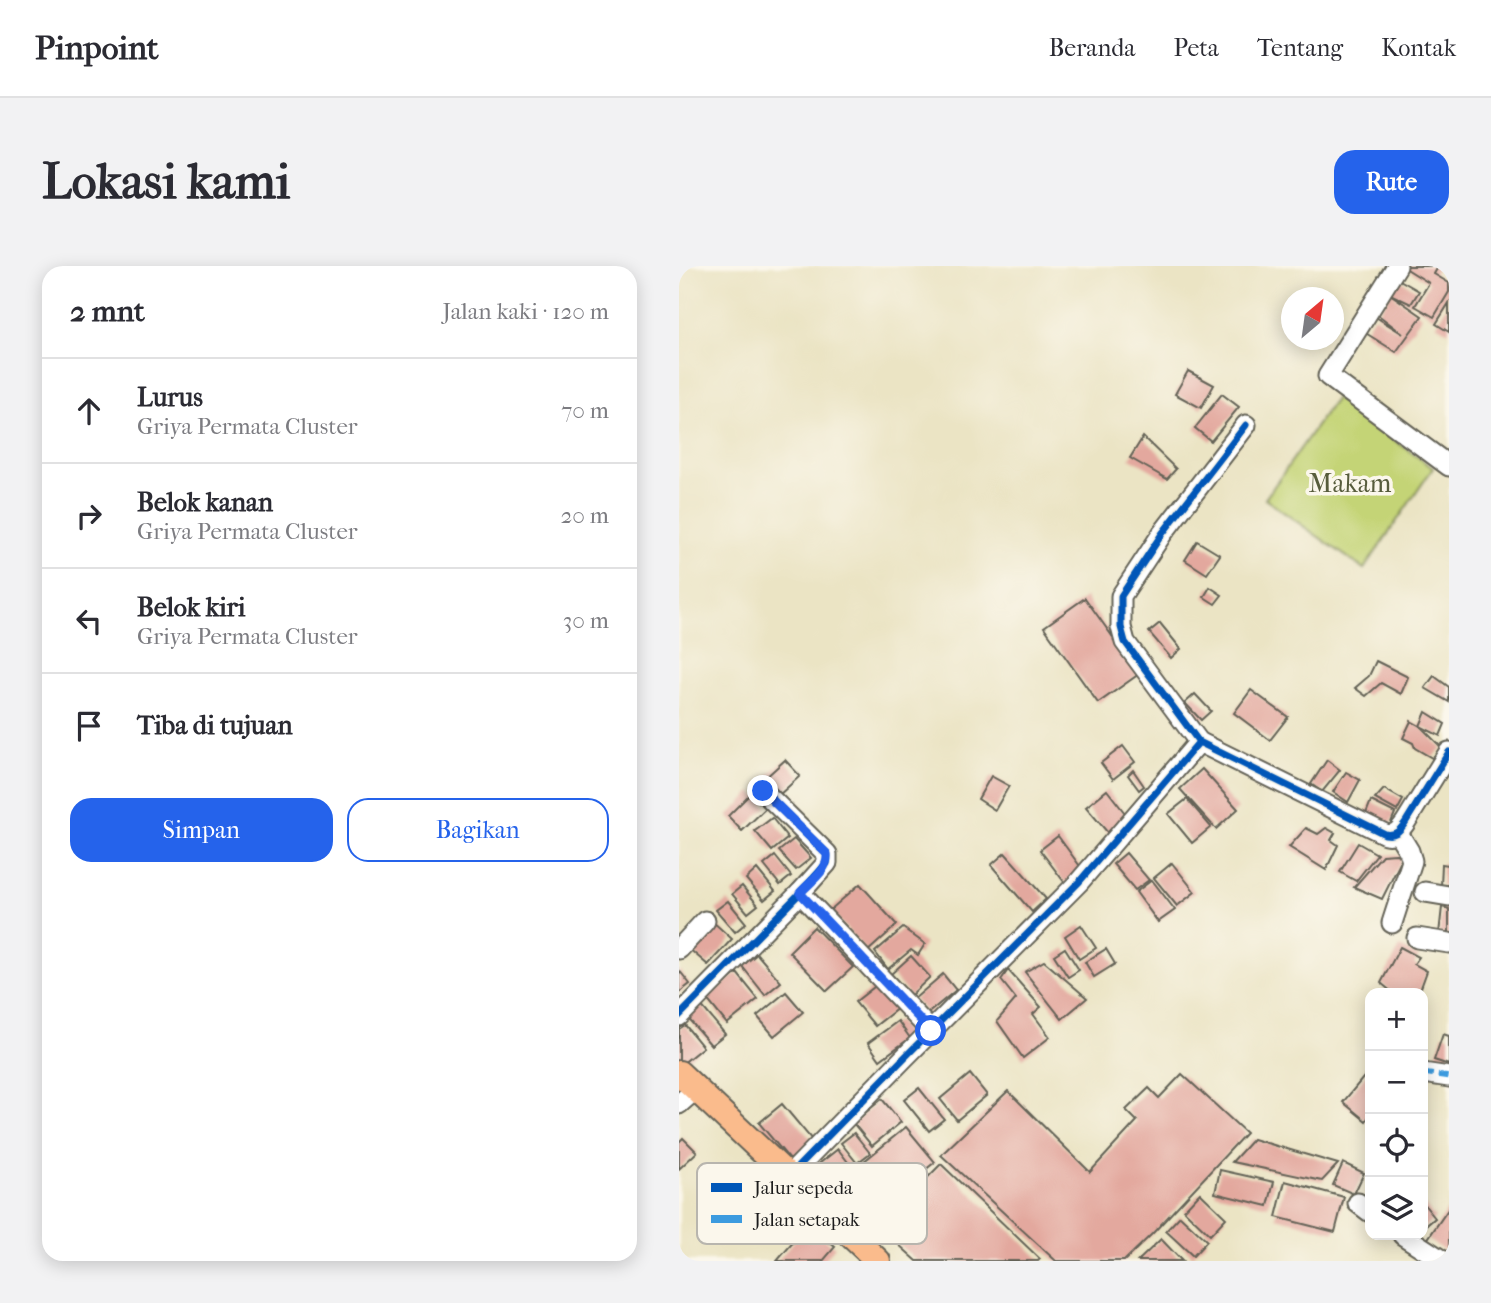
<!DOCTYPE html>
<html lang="id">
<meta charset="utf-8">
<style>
body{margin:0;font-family:"IM FELL French Canon",serif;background:#f2f2f3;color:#2b2b33}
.controls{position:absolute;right:21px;bottom:21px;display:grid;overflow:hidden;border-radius:14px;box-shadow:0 4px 18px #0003}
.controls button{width:63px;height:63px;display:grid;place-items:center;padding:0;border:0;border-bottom:2px solid #e1e1e2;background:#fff;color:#2b2b33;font:35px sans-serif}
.compass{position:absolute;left:602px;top:21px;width:63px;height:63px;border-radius:50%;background:#fff;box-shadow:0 4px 18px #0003;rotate:29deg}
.stop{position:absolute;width:21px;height:21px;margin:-16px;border:5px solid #2563eb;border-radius:50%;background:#fff}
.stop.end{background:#2563eb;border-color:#fff;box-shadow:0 2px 7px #0008}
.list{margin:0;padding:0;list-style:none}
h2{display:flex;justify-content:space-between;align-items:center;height:91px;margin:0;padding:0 28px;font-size:30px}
h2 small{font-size:23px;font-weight:400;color:#7c7c81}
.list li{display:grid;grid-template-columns:46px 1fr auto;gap:21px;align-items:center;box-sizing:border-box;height:105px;padding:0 28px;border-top:2px solid #e1e1e2}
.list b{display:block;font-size:26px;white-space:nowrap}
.list p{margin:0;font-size:23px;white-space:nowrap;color:#7c7c81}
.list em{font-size:23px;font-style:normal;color:#7c7c81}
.actions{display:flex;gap:14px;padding:21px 28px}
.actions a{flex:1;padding:16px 0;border:2px solid #2563eb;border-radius:21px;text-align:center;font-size:24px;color:#2563eb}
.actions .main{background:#2563eb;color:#fff}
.icon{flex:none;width:38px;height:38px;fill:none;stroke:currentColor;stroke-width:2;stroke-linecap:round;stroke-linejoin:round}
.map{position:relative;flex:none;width:770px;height:995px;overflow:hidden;border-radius:21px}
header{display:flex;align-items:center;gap:42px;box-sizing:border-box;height:98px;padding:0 35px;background:#fff;border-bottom:2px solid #e1e1e2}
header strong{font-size:33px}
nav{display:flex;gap:38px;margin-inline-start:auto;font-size:24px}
.intro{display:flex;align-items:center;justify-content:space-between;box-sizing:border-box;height:168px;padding:0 42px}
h1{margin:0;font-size:49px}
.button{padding:18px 32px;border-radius:21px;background:#2563eb;color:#fff;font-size:24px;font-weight:700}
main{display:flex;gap:42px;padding:0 42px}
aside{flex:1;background:#fff;border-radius:21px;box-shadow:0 4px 18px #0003}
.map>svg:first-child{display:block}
.green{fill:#c4d476;stroke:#707849;stroke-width:2}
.building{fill:#e3a89e}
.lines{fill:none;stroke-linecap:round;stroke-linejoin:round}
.minor-casing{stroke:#646257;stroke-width:23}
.major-casing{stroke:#646257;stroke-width:28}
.minor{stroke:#fff;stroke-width:19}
.major{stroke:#fabb8c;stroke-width:24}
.quiet{stroke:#3c9bdf;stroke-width:5;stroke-dasharray:10 5;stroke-linecap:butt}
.cycleway-casing{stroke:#fbf7ec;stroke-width:11}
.cycleway{stroke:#0057b8;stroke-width:7}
.route{stroke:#2563eb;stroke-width:9}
.labels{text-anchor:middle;stroke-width:7;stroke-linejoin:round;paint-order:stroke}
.park-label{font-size:26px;fill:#575c3c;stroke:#fbf7ec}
.key{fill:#fbf7ec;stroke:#b8b5ae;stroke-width:2}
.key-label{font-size:19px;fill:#1c1c1c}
</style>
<header>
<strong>Pinpoint</strong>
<nav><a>Beranda</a><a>Peta</a><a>Tentang</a><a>Kontak</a></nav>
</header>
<div class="intro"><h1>Lokasi kami</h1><a class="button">Rute</a></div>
<main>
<aside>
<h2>2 mnt<small>Jalan kaki · 120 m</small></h2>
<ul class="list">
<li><svg class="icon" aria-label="ahead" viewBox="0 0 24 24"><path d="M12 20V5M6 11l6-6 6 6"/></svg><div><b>Lurus</b><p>Griya Permata Cluster</p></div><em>70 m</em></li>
<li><svg class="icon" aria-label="right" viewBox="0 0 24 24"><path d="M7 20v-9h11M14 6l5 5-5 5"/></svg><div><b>Belok kanan</b><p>Griya Permata Cluster</p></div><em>20 m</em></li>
<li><svg class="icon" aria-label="left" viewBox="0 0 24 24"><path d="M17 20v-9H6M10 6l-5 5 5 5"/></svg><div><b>Belok kiri</b><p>Griya Permata Cluster</p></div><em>30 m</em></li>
<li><svg class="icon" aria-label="arrive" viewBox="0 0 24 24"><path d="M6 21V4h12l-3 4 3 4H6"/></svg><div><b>Tiba di tujuan</b></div></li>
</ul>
<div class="actions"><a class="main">Simpan</a><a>Bagikan</a></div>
</aside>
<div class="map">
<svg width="770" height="995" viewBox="0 0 770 995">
<rect width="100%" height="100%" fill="#fbf7ec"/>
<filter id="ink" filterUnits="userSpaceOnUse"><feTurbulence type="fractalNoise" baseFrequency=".0143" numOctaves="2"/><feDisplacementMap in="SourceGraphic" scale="14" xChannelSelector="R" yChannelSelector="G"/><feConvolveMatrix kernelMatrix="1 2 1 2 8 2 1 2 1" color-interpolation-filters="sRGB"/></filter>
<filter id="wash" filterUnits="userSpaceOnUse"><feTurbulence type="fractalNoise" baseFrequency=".00686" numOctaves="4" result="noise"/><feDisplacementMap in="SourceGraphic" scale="28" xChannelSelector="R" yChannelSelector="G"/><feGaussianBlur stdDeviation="1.57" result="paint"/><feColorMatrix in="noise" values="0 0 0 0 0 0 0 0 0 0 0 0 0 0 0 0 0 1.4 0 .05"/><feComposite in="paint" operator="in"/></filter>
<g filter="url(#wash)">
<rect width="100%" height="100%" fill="#ebe4c4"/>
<polygon class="green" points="657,132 754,202 685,303 586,233"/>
<g id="blocks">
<g class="building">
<polygon points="723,0 757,0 759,1 755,8 770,17 770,26 755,51 736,40 750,17"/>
<polygon points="719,13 740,25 732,38 711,28"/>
<polygon points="711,28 743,50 717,86 685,66 695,50 724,68 698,48"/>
<polygon points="770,37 770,66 757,58"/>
<polygon points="509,105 535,119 522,142 496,128"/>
<polygon points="543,128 560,141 532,175 516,162"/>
<polygon points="464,171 497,203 488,213 451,192"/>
<polygon points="518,275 541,289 528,308 506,294"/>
<polygon points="531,321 543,329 536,338 525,331"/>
<polygon points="406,332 460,408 419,437 365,361"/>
<polygon points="481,357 502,383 492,392 470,366"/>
<polygon points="697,395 729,411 722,428 702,417 687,430 676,422 690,410"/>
<polygon points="755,410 770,421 770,436 746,422"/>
<polygon points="572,424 609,451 591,474 555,447"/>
<polygon points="516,428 532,445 522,454 506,437"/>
<polygon points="747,446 766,458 761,470 741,460"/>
<polygon points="732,455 741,460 763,482 753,492 736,482 734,477 724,472"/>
<polygon points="444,480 456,496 434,513 422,497"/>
<polygon points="106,494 121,510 100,529 85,513"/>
<polygon points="648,494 661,504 643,526 632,518"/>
<polygon points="523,503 559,543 537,563 501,523"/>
<polygon points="454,504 465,520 460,524 449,509"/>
<polygon points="667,506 681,514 669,536 654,526"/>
<polygon points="312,510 330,520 316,544 299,533"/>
<polygon points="705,523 724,534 718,545 696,533"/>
<polygon points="428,524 449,551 429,567 407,541"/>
<polygon points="73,526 88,541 63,565 49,550"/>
<polygon points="508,533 532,561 513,577 489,548"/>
<polygon points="692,535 716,547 709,564 685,553"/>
<polygon points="93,552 109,572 93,585 76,565"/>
<polygon points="627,562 639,568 647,562 656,567 652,574 659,579 647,604 610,581"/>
<polygon points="379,570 403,603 386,617 361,584"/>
<polygon points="115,573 132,592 117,604 100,585"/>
<polygon points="679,577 698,588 677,615 661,606"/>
<polygon points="326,587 367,633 353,646 312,599"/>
<polygon points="447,587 470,614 456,624 434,598"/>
<polygon points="717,588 724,591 703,633 675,621 703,589"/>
<polygon points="96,590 112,610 101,619 85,599"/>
<polygon points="493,597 516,626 498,640 475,612"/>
<polygon points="763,598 770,599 770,619 762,620"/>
<polygon points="78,603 96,625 85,634 67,613"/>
<polygon points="473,614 496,644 479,656 457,626"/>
<polygon points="181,618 218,659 188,686 151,644"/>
<polygon points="63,620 79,639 69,647 53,628"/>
<polygon points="49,635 67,657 56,666 37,644"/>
<polygon points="763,641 770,643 770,669 760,668"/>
<polygon points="33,655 53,673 29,699 9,682"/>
<polygon points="402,659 417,682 400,693 386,670"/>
<polygon points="135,661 174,701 148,725 110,686"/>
<polygon points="224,662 246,678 239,689 232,684 209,703 196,686"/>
<polygon points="721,681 740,691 735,698 748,705 740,727 714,727 702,717"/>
<polygon points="386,682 400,704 389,711 375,689"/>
<polygon points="427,683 436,698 415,711 406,696"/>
<polygon points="78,688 102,716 86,729 63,700"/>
<polygon points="232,690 251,711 231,730 212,708"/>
<polygon points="365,695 408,732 383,753 346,706"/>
<polygon points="0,704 11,718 1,726 0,725"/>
<polygon points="329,704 362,741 354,748 371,771 344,792 318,755 337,733 322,714"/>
<polygon points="58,707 79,733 48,758 27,732"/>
<polygon points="264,708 277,724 248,748 235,733"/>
<polygon points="199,718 219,742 196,760 176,736"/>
<polygon points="107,726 124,746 95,770 78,750"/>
<polygon points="21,738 46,768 32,779 7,750"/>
<polygon points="219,755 231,772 201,794 189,777"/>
<polygon points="6,759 24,781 3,798 0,794 0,763"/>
<polygon points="764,768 770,770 770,799 755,794"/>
<polygon points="689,806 691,808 691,849 687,855 664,836"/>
<polygon points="291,808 308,829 278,854 261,833"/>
<polygon points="503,808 567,867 474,967 445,995 377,995 262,889 329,825 411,906 458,855 447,844 470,822 480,832"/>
<polygon points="240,822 265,853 250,865 225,834"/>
<polygon points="203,833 222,856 193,880 174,857"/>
<polygon points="103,838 134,875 111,894 80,857"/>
<polygon points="227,861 256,896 212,931 183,897"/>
<polygon points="175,867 191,887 178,897 162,877"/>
<polygon points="4,872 18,886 0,903 0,876"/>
<polygon points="574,873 659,898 643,915 553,896"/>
<polygon points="159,883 175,904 154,922 136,901"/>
<polygon points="664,897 685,907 675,928 654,919"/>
<polygon points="262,898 361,993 359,995 238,995 200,961"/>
<polygon points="541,904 595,916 589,940 536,927"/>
<polygon points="606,915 665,931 656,966 597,951"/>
<polygon points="521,927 547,952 531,969 505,944"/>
<polygon points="744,937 756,952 744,962"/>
<polygon points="770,942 770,987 748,974"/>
<polygon points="501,950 528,975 514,990 487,965"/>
<polygon points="129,959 156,981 144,995 98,995"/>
<polygon points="482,973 503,995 459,995"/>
</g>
</g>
</g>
<g filter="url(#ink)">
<use href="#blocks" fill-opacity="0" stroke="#646257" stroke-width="2"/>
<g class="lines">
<defs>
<g id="minor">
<polyline points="718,0 649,110 770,200"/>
<polyline points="520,476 446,376 442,361 442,330 483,268 567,159"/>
<polyline points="746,626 770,630"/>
<polyline points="121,627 252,765"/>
<polyline points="713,657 733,595 730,585 719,567"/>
<polyline points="738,672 770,677"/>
<polyline points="0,683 26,655"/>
<polyline points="0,750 121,627 148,597 148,588 84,525"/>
<polyline points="744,807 770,811"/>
<polyline points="0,838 17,823"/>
<path d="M109 911 224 793 400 616 520 476 706 568C717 570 720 565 726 557L770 486"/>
<polyline points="679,937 691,946"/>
<polyline points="724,969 764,995"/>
</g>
<polyline id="major" points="0,807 199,995"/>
</defs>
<use href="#minor" class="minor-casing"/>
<use href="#major" class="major-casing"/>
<use href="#minor" class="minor"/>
<use href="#major" class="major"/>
<polyline class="quiet" points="744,807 770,811"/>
<defs>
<g id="cycleway">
<polyline points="520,476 446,376 442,361 442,330 483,268 567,159"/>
<polyline points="0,750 121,627 148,597 148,588 84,525"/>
<path d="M109 911 224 793 400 616 520 476 706 568C717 570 720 565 726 557L770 486"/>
</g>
</defs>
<use href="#cycleway" class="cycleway-casing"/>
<use href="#cycleway" class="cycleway"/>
</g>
</g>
<g class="lines" filter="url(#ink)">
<path class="route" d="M84 525 148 588C150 604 131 616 121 627L252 765"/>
</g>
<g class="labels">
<g class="park-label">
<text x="671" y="226">Makam</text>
</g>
</g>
<rect x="18" y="897" width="230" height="81" rx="10" class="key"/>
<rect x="32" y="917" width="31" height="9" fill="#0057b8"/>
<rect x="32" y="949" width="31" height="8" fill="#3c9bdf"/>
<g class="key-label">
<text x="75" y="928">Jalur sepeda</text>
<text x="75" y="960">Jalan setapak</text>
</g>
</svg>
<div class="controls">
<button>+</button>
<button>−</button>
<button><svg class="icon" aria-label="locate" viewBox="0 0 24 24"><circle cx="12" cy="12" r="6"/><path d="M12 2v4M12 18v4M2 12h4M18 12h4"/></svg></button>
<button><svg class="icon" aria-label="layers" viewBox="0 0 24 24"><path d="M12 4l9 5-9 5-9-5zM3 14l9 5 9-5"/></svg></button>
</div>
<svg class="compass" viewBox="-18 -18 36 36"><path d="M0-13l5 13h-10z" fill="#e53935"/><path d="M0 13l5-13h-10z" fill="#7c7c81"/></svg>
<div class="stop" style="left:252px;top:765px"></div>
<div class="stop end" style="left:84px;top:525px"></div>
</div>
</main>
